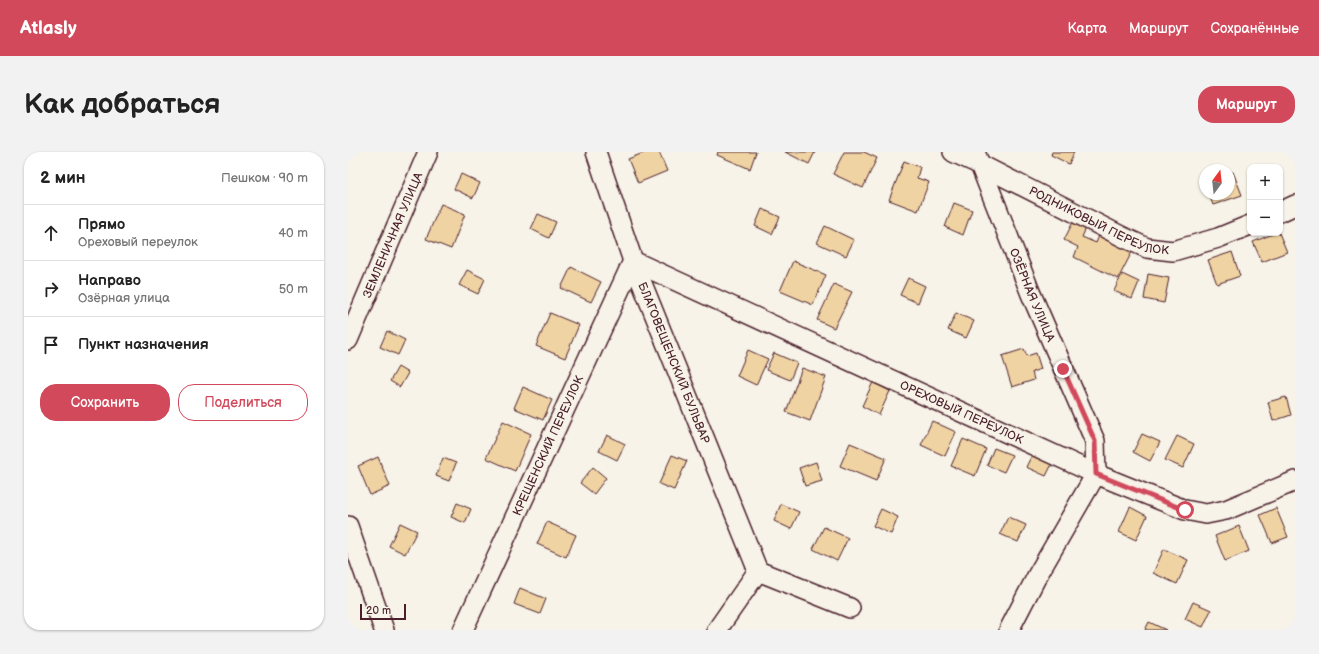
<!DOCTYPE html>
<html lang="ru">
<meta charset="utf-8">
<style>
body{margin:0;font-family:"Balsamiq Sans",sans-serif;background:#f2f2f2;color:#222}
.controls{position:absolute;right:12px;top:12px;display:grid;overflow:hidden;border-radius:8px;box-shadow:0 1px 3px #0004}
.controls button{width:36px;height:36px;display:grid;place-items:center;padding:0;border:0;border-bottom:1px solid #e0e0e0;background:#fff;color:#222;font:20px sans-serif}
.compass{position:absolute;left:851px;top:12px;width:36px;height:36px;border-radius:50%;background:#fff;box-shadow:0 1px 3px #0004;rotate:15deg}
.scale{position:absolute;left:12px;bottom:10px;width:46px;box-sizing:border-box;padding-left:4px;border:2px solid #4a1f2b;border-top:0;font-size:11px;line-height:14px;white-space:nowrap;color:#4a1f2b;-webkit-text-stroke:3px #f7f3e8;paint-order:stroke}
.stop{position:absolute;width:12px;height:12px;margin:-9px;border:3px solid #d1495b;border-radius:50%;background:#fff}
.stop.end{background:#d1495b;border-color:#fff;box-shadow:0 1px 4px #0008}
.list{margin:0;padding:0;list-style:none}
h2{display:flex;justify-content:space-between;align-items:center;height:52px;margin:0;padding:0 16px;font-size:17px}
h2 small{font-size:13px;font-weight:400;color:#767676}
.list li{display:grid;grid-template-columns:26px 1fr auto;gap:12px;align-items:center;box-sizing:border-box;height:56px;padding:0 16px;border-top:1px solid #e0e0e0}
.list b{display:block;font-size:15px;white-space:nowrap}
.list p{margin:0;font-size:13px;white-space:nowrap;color:#767676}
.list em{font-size:13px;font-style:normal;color:#767676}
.actions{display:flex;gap:8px;padding:12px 16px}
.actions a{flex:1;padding:9px 0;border:1px solid #d1495b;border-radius:16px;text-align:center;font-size:14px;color:#d1495b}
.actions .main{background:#d1495b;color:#fff}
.icon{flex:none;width:22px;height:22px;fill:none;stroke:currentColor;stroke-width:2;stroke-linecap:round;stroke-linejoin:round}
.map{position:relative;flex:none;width:947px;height:478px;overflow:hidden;border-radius:16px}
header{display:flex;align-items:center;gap:24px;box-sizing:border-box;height:56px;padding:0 20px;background:#d1495b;color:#fff}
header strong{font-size:19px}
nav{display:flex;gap:22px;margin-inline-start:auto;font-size:14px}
.intro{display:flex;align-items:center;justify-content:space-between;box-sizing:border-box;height:96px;padding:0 24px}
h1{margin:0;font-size:28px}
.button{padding:10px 18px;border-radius:16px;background:#d1495b;color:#fff;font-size:14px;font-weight:700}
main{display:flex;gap:24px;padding:0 24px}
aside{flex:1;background:#fff;border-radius:16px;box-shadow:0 1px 3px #0004}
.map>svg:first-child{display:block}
.building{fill:#f0d3a3;stroke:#4a1f2b}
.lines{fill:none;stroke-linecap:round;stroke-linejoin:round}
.minor-casing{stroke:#4a1f2b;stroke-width:22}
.minor{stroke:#f7f3e8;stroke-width:19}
.route{stroke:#d1495b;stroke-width:5}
.labels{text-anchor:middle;stroke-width:3;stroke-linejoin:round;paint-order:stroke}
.street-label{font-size:12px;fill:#4a1f2b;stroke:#f7f3e8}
</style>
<header>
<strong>Atlasly</strong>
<nav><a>Карта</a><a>Маршрут</a><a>Сохранённые</a></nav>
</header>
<div class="intro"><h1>Как добраться</h1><a class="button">Маршрут</a></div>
<main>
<aside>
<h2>2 мин<small>Пешком · 90 m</small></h2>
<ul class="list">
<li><svg class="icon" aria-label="ahead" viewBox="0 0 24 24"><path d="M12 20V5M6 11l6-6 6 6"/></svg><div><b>Прямо</b><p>Ореховый переулок</p></div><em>40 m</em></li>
<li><svg class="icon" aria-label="right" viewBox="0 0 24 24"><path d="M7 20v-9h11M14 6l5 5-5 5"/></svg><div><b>Направо</b><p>Озёрная улица</p></div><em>50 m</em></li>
<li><svg class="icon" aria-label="arrive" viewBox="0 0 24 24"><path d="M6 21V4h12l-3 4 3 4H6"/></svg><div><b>Пункт назначения</b></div></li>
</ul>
<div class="actions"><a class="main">Сохранить</a><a>Поделиться</a></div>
</aside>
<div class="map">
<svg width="947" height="478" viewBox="0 0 947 478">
<rect width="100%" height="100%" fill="#f7f3e8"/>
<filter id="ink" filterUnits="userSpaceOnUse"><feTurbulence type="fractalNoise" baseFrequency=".025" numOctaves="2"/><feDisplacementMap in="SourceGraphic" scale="8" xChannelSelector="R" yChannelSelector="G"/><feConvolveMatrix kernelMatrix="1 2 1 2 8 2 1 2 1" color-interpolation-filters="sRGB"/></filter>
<g filter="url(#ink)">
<g class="building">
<polygon points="298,0 311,0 319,19 290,31 280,7"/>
<polygon points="370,0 408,0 402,17 369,3"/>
<polygon points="437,0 467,0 461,12"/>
<polygon points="496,0 516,0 529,6 515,36 485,22"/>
<polygon points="704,0 726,0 721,12 703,3"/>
<polygon points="556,9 572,15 569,26 581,30 570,59 541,48"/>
<polygon points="885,20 894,43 865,53 861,42 881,42 881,21"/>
<polygon points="113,22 132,31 125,46 106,37"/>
<polygon points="606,51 624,58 615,83 597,75"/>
<polygon points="93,52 117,62 103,97 78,87"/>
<polygon points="414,57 432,65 424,82 407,74"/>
<polygon points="190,62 208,70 201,86 183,77"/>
<polygon points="725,70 738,76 734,85 748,91 753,79 786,96 770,127 726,105 730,95 716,88"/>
<polygon points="477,74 506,88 498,104 469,91"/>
<polygon points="927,81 931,81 939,100 914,110 905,90"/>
<polygon points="884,100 892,124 869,132 860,108"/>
<polygon points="445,109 478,123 465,153 432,139"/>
<polygon points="223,115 253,130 243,150 213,136"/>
<polygon points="119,118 137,127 130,142 111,133"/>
<polygon points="774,122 791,130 784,147 766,139"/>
<polygon points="800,122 821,126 816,151 796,147"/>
<polygon points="560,126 577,134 570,151 552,143"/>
<polygon points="486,132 504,140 486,176 469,168"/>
<polygon points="202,161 231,173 217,206 188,194"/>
<polygon points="608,161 626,169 618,186 600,178"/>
<polygon points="39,179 57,188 50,203 32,195"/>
<polygon points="676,197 679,204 688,201 693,217 684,220 686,228 664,235 654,204"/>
<polygon points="400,198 420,207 408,233 389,224"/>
<polygon points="426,201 449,211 442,228 418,218"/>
<polygon points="50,215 60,221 52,235 42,229"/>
<polygon points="454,216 478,225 462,269 438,260"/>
<polygon points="525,230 542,239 531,263 514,254"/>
<polygon points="175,235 204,248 195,268 166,256"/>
<polygon points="938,245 943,263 925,269 920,250"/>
<polygon points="155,269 183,282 167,319 138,306"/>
<polygon points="584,269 608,280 597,304 573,293"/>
<polygon points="794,282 812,290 802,309 785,300"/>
<polygon points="259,283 277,292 269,308 251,299"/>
<polygon points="829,284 846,292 835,316 817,308"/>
<polygon points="615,287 638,297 627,324 603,314"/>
<polygon points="502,291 538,306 528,329 492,314"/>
<polygon points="646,296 664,303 656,320 639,313"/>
<polygon points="324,303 339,309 326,338 311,332"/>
<polygon points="684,303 704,312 698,324 678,315"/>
<polygon points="30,305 42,334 22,343 10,314"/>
<polygon points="95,306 108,311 101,329 88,324"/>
<polygon points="468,310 474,329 457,334 451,316"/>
<polygon points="245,315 258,326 246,342 232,331"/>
<polygon points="109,351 123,357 117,371 103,365"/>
<polygon points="433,352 451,360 443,377 426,369"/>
<polygon points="782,355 799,364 788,388 771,380"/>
<polygon points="928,356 940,385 924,391 912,363"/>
<polygon points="533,357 550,365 543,382 525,374"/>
<polygon points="660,365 678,373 670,390 652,382"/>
<polygon points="199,370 228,383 218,405 189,392"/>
<polygon points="52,371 69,379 57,402 41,394"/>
<polygon points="891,374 901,399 877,409 867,384"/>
<polygon points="476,375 500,386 489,409 465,397"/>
<polygon points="816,397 840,408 829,432 805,421"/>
<polygon points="172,436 198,447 192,462 166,452"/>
<polygon points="845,450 863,458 855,475 837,467"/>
<polygon points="801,470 818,478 797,478"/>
</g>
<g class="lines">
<defs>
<g id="minor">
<path id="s1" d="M248 0 285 109 410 419"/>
<path id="s2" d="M605 0 631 12 775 85 799 96 825 99 870 86 902 73"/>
<path id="s3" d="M627 0 683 142 747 289 748 322 689 424 661 478"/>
<polyline points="932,60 947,53"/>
<path id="s4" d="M0 188 80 0"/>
<polyline points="0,374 36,478"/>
<polyline points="410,419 502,456"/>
<path id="s5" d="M115 478 285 109 748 322 837 358 858 362 878 358 947 329"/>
<polyline points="369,478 410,419"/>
</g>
</defs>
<use href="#minor" class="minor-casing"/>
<use href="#minor" class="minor"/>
</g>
</g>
<g class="lines" filter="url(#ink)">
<polyline class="route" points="715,217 747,289 748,322 837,358"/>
</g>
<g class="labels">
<g class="street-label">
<text dy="4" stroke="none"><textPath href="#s2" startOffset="162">РОДНИКОВЫЙ ПЕРЕУЛОК</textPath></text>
<text dy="4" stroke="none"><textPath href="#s4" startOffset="114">ЗЕМЛЕНИЧНАЯ УЛИЦА</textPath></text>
<text dy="4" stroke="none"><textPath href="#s3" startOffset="154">ОЗЁРНАЯ УЛИЦА</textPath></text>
<text dy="4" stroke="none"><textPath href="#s1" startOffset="225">БЛАГОВЕЩЕНСКИЙ БУЛЬВАР</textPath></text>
<text dy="4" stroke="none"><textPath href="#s5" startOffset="768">ОРЕХОВЫЙ ПЕРЕУЛОК</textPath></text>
<text dy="4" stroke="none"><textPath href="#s5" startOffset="203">КРЕЩЕНСКИЙ ПЕРЕУЛОК</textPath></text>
</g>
</g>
</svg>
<div class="controls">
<button>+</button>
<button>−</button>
</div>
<svg class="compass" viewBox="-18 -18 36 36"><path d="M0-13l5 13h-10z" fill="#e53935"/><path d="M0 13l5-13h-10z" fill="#767676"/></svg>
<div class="scale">20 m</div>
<div class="stop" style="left:837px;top:358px"></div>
<div class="stop end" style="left:715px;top:217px"></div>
</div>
</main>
